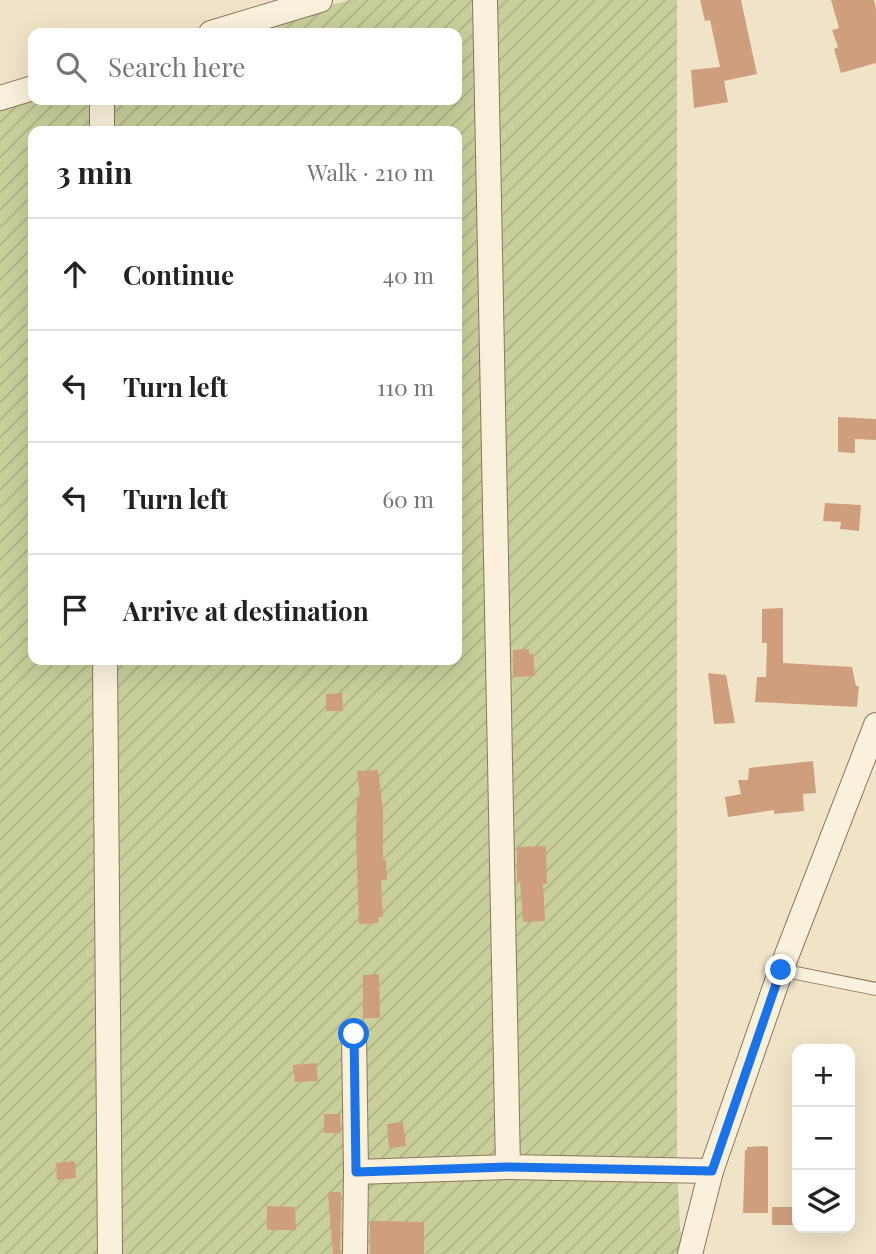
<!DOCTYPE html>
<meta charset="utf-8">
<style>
body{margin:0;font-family:"Playfair Display",serif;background:#f2f2f2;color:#222}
.controls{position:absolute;right:21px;bottom:21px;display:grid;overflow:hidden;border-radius:14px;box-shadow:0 7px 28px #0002}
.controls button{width:63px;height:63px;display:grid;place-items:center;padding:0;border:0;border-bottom:2px solid #e0e0e0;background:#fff;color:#222;font:35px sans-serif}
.stop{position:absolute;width:21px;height:21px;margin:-16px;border:5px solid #1a73e8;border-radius:50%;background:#fff}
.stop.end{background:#1a73e8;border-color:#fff;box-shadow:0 2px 7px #0008}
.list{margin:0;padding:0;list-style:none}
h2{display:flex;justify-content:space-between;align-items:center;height:91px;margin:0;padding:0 28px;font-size:30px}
h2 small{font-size:23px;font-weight:400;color:#767676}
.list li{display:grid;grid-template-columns:46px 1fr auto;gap:21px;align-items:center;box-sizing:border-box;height:112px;padding:0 28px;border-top:2px solid #e0e0e0}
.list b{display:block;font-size:26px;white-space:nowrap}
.list em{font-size:23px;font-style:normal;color:#767676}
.icon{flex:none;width:38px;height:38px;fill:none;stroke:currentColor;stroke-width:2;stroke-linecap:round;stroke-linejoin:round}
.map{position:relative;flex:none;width:876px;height:1254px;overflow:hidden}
.search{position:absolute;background:#fff;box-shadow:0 7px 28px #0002;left:28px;top:28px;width:434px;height:77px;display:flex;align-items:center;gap:18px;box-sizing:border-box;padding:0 24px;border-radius:14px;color:#767676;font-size:26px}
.panel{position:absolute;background:#fff;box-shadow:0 7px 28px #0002;left:28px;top:126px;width:434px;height:539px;border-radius:14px}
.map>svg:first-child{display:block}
.garden{fill:url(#garden-furrows);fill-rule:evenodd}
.building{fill:#cf9f7d}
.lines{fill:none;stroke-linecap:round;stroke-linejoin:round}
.lane-casing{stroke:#8d765c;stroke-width:14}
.street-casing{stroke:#8d765c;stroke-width:26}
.lane{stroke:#faf1dc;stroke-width:12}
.street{stroke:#faf1dc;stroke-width:24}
.route{stroke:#1a73e8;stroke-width:9}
</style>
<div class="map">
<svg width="876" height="1254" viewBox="0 0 876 1254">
<defs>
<pattern id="garden-furrows" width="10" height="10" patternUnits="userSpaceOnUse" patternTransform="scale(1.75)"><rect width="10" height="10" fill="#c9cf9b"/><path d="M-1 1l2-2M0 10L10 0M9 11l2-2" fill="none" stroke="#aeb285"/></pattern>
</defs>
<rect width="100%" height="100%" fill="#f0e4c8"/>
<path class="garden" d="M349 0H677V1163L680 1231 703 1254H0V106L33 100H457V33H239ZM33 131H457V660H33Z"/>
<g class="building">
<polygon points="700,0 741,0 757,74 724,81 728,102 694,108 691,70 720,67 710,20 705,21"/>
<polygon points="831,0 874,0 876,9 876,63 841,73 834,49 838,47 832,30 839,28"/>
<polygon points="838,417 876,419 876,440 855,439 855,453 838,452"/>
<polygon points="825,503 861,505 859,531 840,529 841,522 823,521"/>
<polygon points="783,608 783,663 852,667 856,686 859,686 857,707 755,702 757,677 766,677 767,643 762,643 762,609"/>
<polygon points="529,649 529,654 533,654 535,676 513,677 513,650"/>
<polygon points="708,673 726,675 735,723 714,724"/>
<polygon points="342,693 343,711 326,711 326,694"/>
<polygon points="813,761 816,793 803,794 804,811 774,814 774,810 728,817 725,797 741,794 738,780 748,780 749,768"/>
<polygon points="378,770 383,810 383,860 386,860 387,880 381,880 383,917 378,917 379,923 359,924 356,832 357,797 360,797 357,771"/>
<polygon points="546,846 547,884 543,884 545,921 523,922 520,881 517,882 517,847"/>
<polygon points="379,974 380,1018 363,1018 363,975"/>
<polygon points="316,1063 318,1081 295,1082 293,1065"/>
<polygon points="324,1114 340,1114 341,1133 324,1133"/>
<polygon points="403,1122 406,1146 389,1148 387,1124"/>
<polygon points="765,1146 768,1147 768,1213 743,1213 745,1150 747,1150 747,1147"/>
<polygon points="75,1161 76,1178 57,1180 56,1163"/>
<polygon points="328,1192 341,1192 340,1254 333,1254"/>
<polygon points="267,1206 295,1207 296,1230 267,1230"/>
<rect x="772" y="1207" width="25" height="18"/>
<polygon points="370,1221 424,1222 424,1254 370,1254"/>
</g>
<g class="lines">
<defs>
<polyline id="lane" points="781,970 876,989"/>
<g id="street">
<polyline points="485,0 508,1167 711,1171"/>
<polyline points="211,33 320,0"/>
<polyline points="0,98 33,88"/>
<polyline points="102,100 102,131"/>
<polyline points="105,660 110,1254"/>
<polyline points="354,1034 356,1172 508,1167"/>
<polyline points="355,1254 356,1172"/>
<polyline points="690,1254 711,1171 781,970 876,725"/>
</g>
</defs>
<use href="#lane" class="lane-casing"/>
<use href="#street" class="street-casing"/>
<use href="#lane" class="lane"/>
<use href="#street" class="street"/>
</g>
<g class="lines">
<polyline class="route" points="354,1034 356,1172 508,1167 712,1171 781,970"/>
</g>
</svg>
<div class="controls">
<button>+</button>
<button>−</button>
<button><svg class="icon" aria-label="layers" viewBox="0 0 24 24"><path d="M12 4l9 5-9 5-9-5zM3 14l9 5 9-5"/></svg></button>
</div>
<div class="stop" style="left:354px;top:1034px"></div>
<div class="stop end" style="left:781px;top:970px"></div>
<div class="search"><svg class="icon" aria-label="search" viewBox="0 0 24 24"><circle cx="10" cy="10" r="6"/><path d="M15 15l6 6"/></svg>Search here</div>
<section class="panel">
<h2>3 min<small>Walk · 210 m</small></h2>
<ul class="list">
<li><svg class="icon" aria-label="ahead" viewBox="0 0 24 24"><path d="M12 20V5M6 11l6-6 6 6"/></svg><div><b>Continue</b></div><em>40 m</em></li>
<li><svg class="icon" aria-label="left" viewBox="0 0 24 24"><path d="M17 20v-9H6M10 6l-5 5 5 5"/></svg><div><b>Turn left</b></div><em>110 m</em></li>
<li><svg class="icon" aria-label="left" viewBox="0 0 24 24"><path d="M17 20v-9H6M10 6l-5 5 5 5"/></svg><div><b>Turn left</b></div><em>60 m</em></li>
<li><svg class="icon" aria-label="arrive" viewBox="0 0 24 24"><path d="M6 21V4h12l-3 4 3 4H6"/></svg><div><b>Arrive at destination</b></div></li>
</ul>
</section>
</div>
